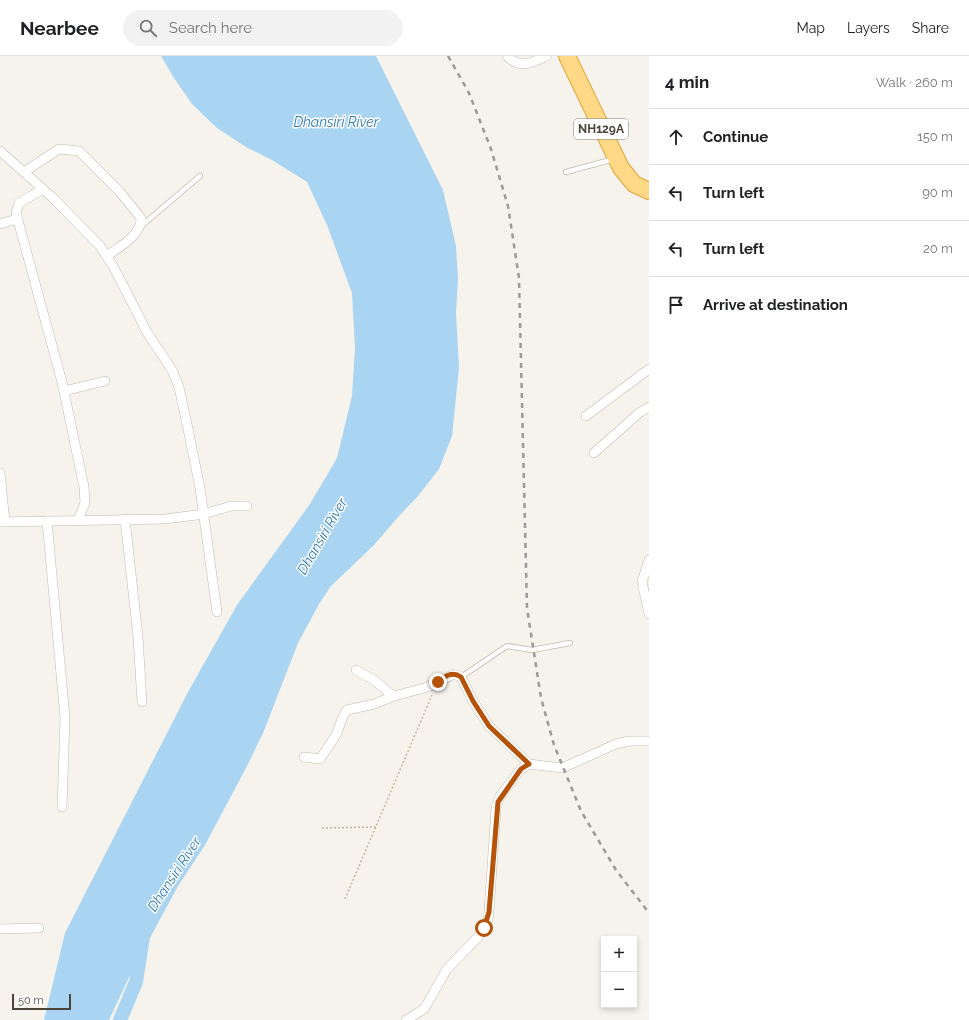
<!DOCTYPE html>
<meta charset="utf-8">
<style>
body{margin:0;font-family:Raleway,sans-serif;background:#f2f2f2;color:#202124}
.controls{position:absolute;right:12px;bottom:12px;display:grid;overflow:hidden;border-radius:0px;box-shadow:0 2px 6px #0003}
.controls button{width:36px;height:36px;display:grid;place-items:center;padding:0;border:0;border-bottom:1px solid #e0e0e0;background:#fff;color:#202124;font:20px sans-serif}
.scale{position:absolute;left:12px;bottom:10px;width:59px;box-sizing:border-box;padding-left:4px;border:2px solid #4b4439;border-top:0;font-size:11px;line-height:14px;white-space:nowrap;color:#4b4439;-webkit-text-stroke:3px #fff;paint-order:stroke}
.stop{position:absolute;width:12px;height:12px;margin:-9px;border:3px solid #b45309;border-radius:50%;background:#fff}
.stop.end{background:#b45309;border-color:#fff;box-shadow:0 1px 4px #0008}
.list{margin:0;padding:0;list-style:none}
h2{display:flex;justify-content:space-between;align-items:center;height:52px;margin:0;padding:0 16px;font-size:17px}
h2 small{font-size:13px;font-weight:400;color:#757577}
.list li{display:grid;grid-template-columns:26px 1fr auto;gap:12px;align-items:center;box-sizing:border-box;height:56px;padding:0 16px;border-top:1px solid #e0e0e0}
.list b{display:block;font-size:15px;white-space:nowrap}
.list em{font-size:13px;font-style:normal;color:#757577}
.icon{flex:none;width:22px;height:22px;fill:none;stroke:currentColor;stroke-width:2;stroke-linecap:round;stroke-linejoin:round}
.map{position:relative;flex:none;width:649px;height:964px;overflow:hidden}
header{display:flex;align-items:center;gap:24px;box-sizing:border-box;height:56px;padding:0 20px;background:#fff;border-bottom:1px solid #e0e0e0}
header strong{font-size:19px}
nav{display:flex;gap:22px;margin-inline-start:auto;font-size:14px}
.search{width:280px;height:36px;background:#f2f2f2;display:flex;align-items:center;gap:10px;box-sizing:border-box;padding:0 14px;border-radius:22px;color:#757577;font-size:15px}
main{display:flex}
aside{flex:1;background:#fff}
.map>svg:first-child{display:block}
.water{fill:#a9d4f2}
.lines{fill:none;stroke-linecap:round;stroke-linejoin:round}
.river{stroke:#a9d4f2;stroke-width:14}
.service-casing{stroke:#c2bbae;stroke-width:6}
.minor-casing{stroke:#c2bbae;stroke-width:10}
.trunk-casing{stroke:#e0a43c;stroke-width:18}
.path{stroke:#c4b79f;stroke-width:1.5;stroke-dasharray:2 2;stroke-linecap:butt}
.service{stroke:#fff;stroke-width:4.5}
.minor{stroke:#fff;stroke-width:9}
.trunk{stroke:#ffd985;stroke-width:16}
.rail{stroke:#9a9a9a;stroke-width:2.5;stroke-dasharray:5 5;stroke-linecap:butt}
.route{stroke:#b45309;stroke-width:5}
.labels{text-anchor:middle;stroke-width:3;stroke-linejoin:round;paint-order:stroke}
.shield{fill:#fff;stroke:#817c74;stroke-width:1}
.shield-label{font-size:12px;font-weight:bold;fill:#4b4439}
.water-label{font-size:14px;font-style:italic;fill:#2e7ab2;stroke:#fff}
</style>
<header>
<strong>Nearbee</strong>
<div class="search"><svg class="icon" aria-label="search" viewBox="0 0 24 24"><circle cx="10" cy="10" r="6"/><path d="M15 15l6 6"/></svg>Search here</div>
<nav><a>Map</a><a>Layers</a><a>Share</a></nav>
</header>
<main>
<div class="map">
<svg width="649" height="964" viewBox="0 0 649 964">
<rect width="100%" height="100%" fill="#f6f3ec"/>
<polygon class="water" points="161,0 376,0 443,134 456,190 458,223 456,257 459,312 452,380 439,413 418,440 399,460 373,490 331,530 319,548 298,587 263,677 246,712 205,789 178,830 131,917 109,964 44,964 65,877 188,636 237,549 310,448 337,402 352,340 355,292 352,237 327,169 307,126 272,104 246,91 217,72 192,48 174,22"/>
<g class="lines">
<polyline class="river" points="120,964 136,926 143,881"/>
<defs>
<g id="service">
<polyline points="566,116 614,103"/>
<polyline points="140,171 200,120"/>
<polyline points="461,621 507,590 532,594 570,587"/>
</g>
<g id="minor">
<path d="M507 0C520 14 533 6 547 0"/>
<polyline points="0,95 52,141 100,190 113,210 148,278 172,314 179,331 188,373 200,432 217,556"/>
<path d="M24 116 59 93 79 95 119 135 141 162C142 179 120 190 107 200"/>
<polyline points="43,133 19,147 16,157 62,326 84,431 85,447 78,464"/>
<polyline points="0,168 17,163"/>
<polyline points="64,335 105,325"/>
<polyline points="586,360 649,313"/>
<polyline points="594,397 639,357 649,351"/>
<polyline points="0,417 5,466"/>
<polyline points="125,463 138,581 142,646"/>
<polyline points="47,465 65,662 62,751"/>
<polyline points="0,466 165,463 204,458 231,450 247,450"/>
<polyline points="649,504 642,526 649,558"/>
<polyline points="356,614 374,624 393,640"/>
<polyline points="304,701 320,703 336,679 344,658 347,654 374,648 394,640 428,631 454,618 461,621 473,645 489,670 529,708"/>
<polyline points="0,873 39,872"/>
<polyline points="406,964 424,953 427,948 447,913 478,881 488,864 489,856 496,752 500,740 521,713 529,708 562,712 616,688 630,685 649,685"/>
</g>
<polyline id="trunk" points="567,0 621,112 634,128 649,135"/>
</defs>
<use href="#service" class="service-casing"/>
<use href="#minor" class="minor-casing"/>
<use href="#trunk" class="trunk-casing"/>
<g class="path">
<polyline points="322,772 376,771"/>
<polyline points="345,843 432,639"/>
</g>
<use href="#service" class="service"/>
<use href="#minor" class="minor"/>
<use href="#trunk" class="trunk"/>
<polyline class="rail" points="448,0 469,37 491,93 508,150 519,222 527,552 541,642 554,689 581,755 616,814 649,857"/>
</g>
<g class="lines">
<path class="route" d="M438 626C445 620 452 615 461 621L473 645 489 670 529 708 521 713 498 746 489 856 484 872"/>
</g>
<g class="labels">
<rect class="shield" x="574" y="63" width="54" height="20" rx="3"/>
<g class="shield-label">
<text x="601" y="77">NH129A</text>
</g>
<g class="water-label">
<text x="336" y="71">Dhansiri River</text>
<text transform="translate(322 480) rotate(-60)" y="5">Dhansiri River</text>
<text transform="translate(174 818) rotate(-57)" y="5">Dhansiri River</text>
</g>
</g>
</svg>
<div class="controls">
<button>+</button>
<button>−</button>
</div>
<div class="scale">50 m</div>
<div class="stop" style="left:484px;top:872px"></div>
<div class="stop end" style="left:438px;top:626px"></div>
</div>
<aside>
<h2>4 min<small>Walk · 260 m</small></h2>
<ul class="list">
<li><svg class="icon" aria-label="ahead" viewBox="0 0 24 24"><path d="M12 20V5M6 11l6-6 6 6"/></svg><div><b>Continue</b></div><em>150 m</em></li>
<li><svg class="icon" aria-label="left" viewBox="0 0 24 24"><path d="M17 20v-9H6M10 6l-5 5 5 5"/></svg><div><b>Turn left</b></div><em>90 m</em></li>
<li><svg class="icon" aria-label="left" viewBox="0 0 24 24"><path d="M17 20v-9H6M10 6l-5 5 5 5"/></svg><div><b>Turn left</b></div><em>20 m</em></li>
<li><svg class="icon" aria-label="arrive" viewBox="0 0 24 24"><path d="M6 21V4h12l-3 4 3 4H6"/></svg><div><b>Arrive at destination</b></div></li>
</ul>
</aside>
</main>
